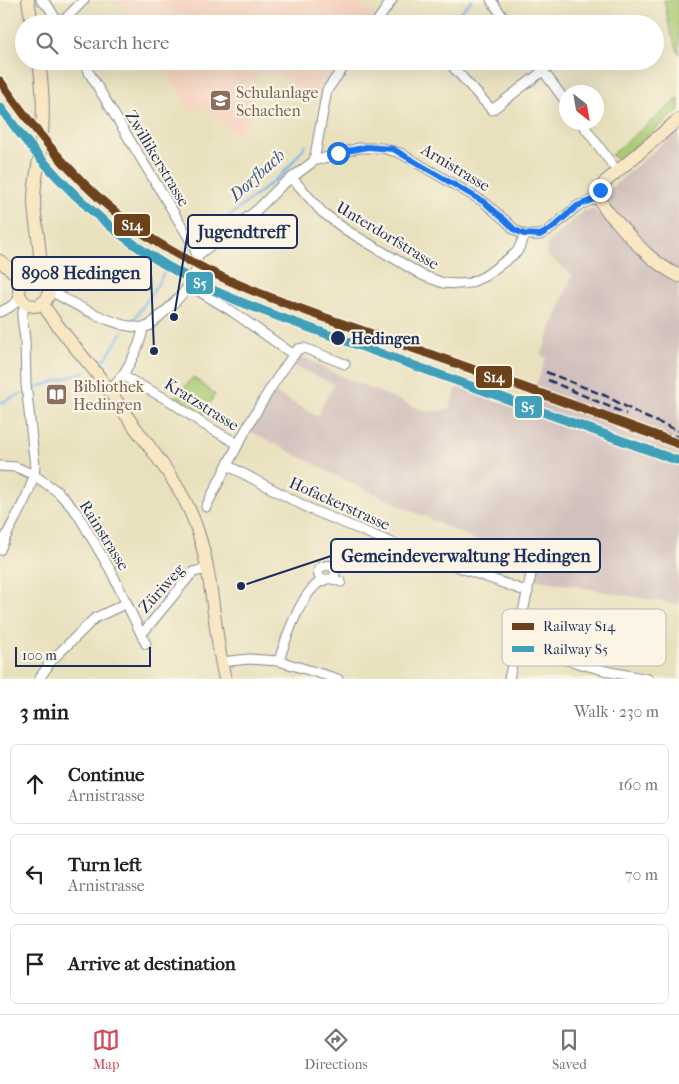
<!DOCTYPE html>
<meta charset="utf-8">
<style>
body{margin:0;font-family:"IM FELL French Canon",serif;background:#f2f2f2;color:#202124}
.compass{position:absolute;left:559px;top:85px;width:45px;height:45px;border-radius:50%;background:#fff;box-shadow:0 5px 20px #0002;rotate:149deg}
.scale{position:absolute;left:15px;bottom:12px;width:136px;box-sizing:border-box;padding-left:5px;border:2px solid #1b2f5e;border-top:0;font-size:14px;line-height:18px;white-space:nowrap;color:#1b2f5e;-webkit-text-stroke:4px #fcf5e5;paint-order:stroke}
.stop{position:absolute;width:15px;height:15px;margin:-11px;border:4px solid #1a73e8;border-radius:50%;background:#fff}
.stop.end{background:#1a73e8;border-color:#fff;box-shadow:0 1px 5px #0008}
.list{margin:0;padding:0;list-style:none}
h2{display:flex;justify-content:space-between;align-items:center;height:65px;margin:0;padding:0 20px;font-size:21px}
h2 small{font-size:16px;font-weight:400;color:#757577}
.list li{display:grid;grid-template-columns:32px 1fr auto;gap:15px;align-items:center;box-sizing:border-box;height:80px;margin:0 10px 10px;padding:0 10px;border:1px solid #e0e0e0;border-radius:8px}
.list b{display:block;font-size:19px;white-space:nowrap}
.list p{margin:0;font-size:16px;white-space:nowrap;color:#757577}
.list em{font-size:16px;font-style:normal;color:#757577}
.icon{flex:none;width:28px;height:28px;fill:none;stroke:currentColor;stroke-width:2;stroke-linecap:round;stroke-linejoin:round}
.map{position:relative;flex:none;width:679px;height:679px;overflow:hidden}
.search{position:absolute;background:#fff;box-shadow:0 5px 20px #0002;left:15px;right:15px;top:15px;height:55px;display:flex;align-items:center;gap:12px;box-sizing:border-box;padding:0 18px;border-radius:28px;color:#757577;font-size:19px}
.sheet{height:335px;background:#fff}
nav{display:flex;justify-content:space-around;align-items:center;box-sizing:border-box;height:70px;border-top:1px solid #e0e0e0;background:#fff;font-size:14px;color:#757577}
nav a{display:grid;justify-items:center;gap:2px}
nav .on{color:#d1495b}
.map>svg:first-child{display:block}
.built{fill:#f5d3c1}
.industrial{fill:#d1c0bc}
.green{fill:#abcb72;stroke:#637d68}
.lines{fill:none;stroke-linecap:round;stroke-linejoin:round}
.stream{stroke:#79b6ec;stroke-width:2.5}
.street-casing{stroke:#82888e;stroke-width:11}
.secondary-casing{stroke:#82888e;stroke-width:14}
.street{stroke:#fff;stroke-width:9}
.secondary{stroke:#f9e7c3;stroke-width:12}
.rail{stroke:#1b2f5e;stroke-width:2.5;stroke-dasharray:8 4;stroke-linecap:butt}
.rail-1-casing{stroke:#fcf5e5;stroke-width:12}
.rail-2-casing{stroke:#fcf5e5;stroke-width:12}
.rail-1{stroke:#6c421b;stroke-width:9}
.rail-2{stroke:#41a0ba;stroke-width:9}
.route{stroke:#1a73e8;stroke-width:6}
.stop-dot{fill:#1b2f5e;stroke:#fcf5e5;stroke-width:2}
.labels{text-anchor:middle;stroke-width:4.5;stroke-linejoin:round;paint-order:stroke}
.education-label{font-size:16px;fill:#785e54;stroke:#fcf5e5;text-anchor:start}
.street-label{font-size:16px;fill:#1b2f5e;stroke:#fcf5e5}
.stop-label{font-size:16px;font-weight:bold;fill:#1b2f5e;stroke:#fcf5e5;text-anchor:start}
.water-label{font-size:18px;font-style:italic;fill:#375889;stroke:#fcf5e5}
.key{fill:#fcf5e5;stroke:#b8babc;stroke-width:1}
.key-label{font-size:14px;fill:#1b2f5e}
.leader{fill:none;stroke:#1b2f5e;stroke-width:2}
.callout-dot{fill:#1b2f5e;stroke:#fcf5e5;stroke-width:2}
.callout{fill:#fcf5e5;stroke:#1b2f5e;stroke-width:2}
.callout-label{font-size:18px;text-anchor:middle;font-weight:bold;fill:#1b2f5e}
.line-badge{stroke:#fcf5e5;stroke-width:2}
.badge-label{font-size:14px;text-anchor:middle;font-weight:bold;fill:#fff}
</style>
<div class="map">
<svg width="679" height="679" viewBox="0 0 679 679">
<rect width="100%" height="100%" fill="#fcf5e5"/>
<filter id="ink" filterUnits="userSpaceOnUse"><feTurbulence type="fractalNoise" baseFrequency=".02" numOctaves="2"/><feDisplacementMap in="SourceGraphic" scale="10" xChannelSelector="R" yChannelSelector="G"/><feConvolveMatrix kernelMatrix="1 2 1 2 8 2 1 2 1" color-interpolation-filters="sRGB"/></filter>
<filter id="wash" filterUnits="userSpaceOnUse"><feTurbulence type="fractalNoise" baseFrequency=".0096" numOctaves="4" result="noise"/><feDisplacementMap in="SourceGraphic" scale="20" xChannelSelector="R" yChannelSelector="G"/><feGaussianBlur stdDeviation="1.12" result="paint"/><feColorMatrix in="noise" values="0 0 0 0 0 0 0 0 0 0 0 0 0 0 0 0 0 1.4 0 .05"/><feComposite in="paint" operator="in"/></filter>
<g filter="url(#wash)">
<rect width="100%" height="100%" fill="#e9e1be"/>
<g class="built">
<polygon points="112,0 354,0 373,14 365,24 145,24"/>
<polygon points="161,61 338,61 313,95 268,70 242,86 249,97 260,106 238,135 211,115 204,107 191,110"/>
</g>
<polygon class="industrial" points="679,126 679,605 534,579 530,565 345,480 250,431 273,391 318,417 323,404 334,384 292,365 299,354 323,368 427,412 449,409 457,388 460,386 527,410 546,358 541,355 572,275 548,256 546,250 548,242 584,211 593,210 600,215 611,206 609,198 611,188 671,136 669,135"/>
<g class="green">
<polygon points="664,0 677,0 679,16 679,54 670,31"/>
<polygon points="679,98 679,110 619,160 611,155"/>
<polygon points="193,377 215,394 201,418 174,400"/>
</g>
<g class="lines">
<g class="stream">
<polyline points="449,24 472,0"/>
<polyline points="199,240 279,177 288,168 306,145"/>
<polyline points="181,251 186,248"/>
<polyline points="132,322 153,292 170,262"/>
<polyline points="100,363 106,358 123,331"/>
<polyline points="29,390 85,372"/>
<polyline points="0,403 23,393"/>
</g>
</g>
</g>
<g filter="url(#ink)">
<g class="lines">
<defs>
<g id="street">
<polyline points="41,0 48,6 59,24"/>
<polyline points="491,0 508,24"/>
<polyline points="60,24 84,0"/>
<polyline points="375,24 392,0"/>
<polyline points="536,61 566,102"/>
<polyline points="452,66 492,110 543,71"/>
<polyline points="581,122 617,171"/>
<polyline points="314,161 327,90 348,61"/>
<polyline points="292,178 322,212 346,230 422,275 443,283 458,284 470,283 485,276 517,252 525,235"/>
<polyline points="197,256 258,209 282,185 314,161 358,148 382,148 400,153 484,202 506,221 515,230 525,235 540,235 552,228 577,206 599,197"/>
<polyline points="189,285 233,312 294,355"/>
<path d="M49 290C70 302 125 334 149 326 166 310 202 283 197 256 196 250 192 244 189 238L82 61"/>
<polyline points="0,312 10,307 21,298"/>
<polyline points="123,376 170,401 203,424 238,444"/>
<path d="M108 391C123 380 141 346 143 328"/>
<polyline points="227,465 310,509 395,544 528,592"/>
<polyline points="0,466 16,467 34,475 58,492 77,513 111,571 146,644"/>
<path d="M206 507C233 453 261 397 298 349L304 348 345 364"/>
<path d="M0 550C10 523 32 496 35 467L26 384 25 340 22 317 25 302"/>
<path d="M323 581C305 564 344 558 333 579"/>
<polyline points="142,634 193,572 207,569"/>
<polyline points="516,642 537,647 553,656 610,672 648,679"/>
<path d="M279 661C285 641 303 584 327 579 332 578 336 580 341 582"/>
<polyline points="221,662 249,659 279,661 338,679"/>
<polyline points="39,679 52,660 95,618 127,603"/>
<polyline points="509,679 531,574"/>
</g>
<g id="secondary">
<polyline points="28,0 32,24"/>
<path d="M679 119 606 181C602 186 598 191 600 198 602 208 611 215 618 223 636 244 654 264 679 276"/>
<polyline points="0,261 24,280"/>
<circle cx="34" cy="291" r="15"/>
<path d="M38 277C44 252 34 225 34 200 34 182 39 164 41 146 44 119 43 89 39 61"/>
<path d="M42 303C57 327 76 348 94 370 107 386 119 405 131 422 156 456 184 489 197 529 214 578 213 630 225 679"/>
</g>
</defs>
<use href="#street" class="street-casing"/>
<use href="#secondary" class="secondary-casing"/>
<use href="#street" class="street"/>
<use href="#secondary" class="secondary"/>
<g class="rail">
<polyline points="546,372 606,396 643,416 679,431"/>
<polyline points="548,380 626,414"/>
<polyline points="604,417 633,426 679,437"/>
</g>
<defs>
<path id="rail-1" d="M0 81C39 137 83 191 140 231 216 284 305 310 392 341 488 374 584 409 679 444"/>
<path id="rail-2" d="M0 107C51 178 112 239 191 279 221 295 253 307 285 319L676 460"/>
</defs>
<use href="#rail-1" class="rail-1-casing"/>
<use href="#rail-2" class="rail-2-casing"/>
<use href="#rail-1" class="rail-1"/>
<use href="#rail-2" class="rail-2"/>
</g>
</g>
<g class="lines" filter="url(#ink)">
<polyline class="route" points="338,153 367,147 393,149 484,202 506,221 515,230 524,234 540,235 552,228 577,206 599,197 600,190"/>
</g>
<defs>
<symbol id="school-square" viewBox="-11 -11 22 22"><rect x="-9" y="-9" width="18" height="18" rx="4" fill="#8d6e63" stroke="#fcf5e5"/><path d="M0-5L7-2L0 1L-7-2ZM-4 1L0 2.5L4 1V4Q0 6-4 4Z" fill="#fff"/></symbol>
<symbol id="library-square" viewBox="-11 -11 22 22"><rect x="-9" y="-9" width="18" height="18" rx="4" fill="#8d6e63" stroke="#fcf5e5"/><path d="M-6-4Q-3-5.5-.7-3.5V5Q-3 3-6 4ZM6-4Q3-5.5 .7-3.5V5Q3 3 6 4Z" fill="#fff"/></symbol>
</defs>
<g fill-rule="evenodd">
<use href="#school-square" x="208" y="88" width="25" height="25"/>
<use href="#library-square" x="44" y="382" width="25" height="25"/>
</g>
<circle class="stop-dot" cx="338" cy="338" r="8"/>
<g class="labels">
<g class="education-label">
<text x="236" y="98">Schulanlage<tspan x="236" dy="18">Schachen</tspan></text>
<text x="73" y="392">Bibliothek<tspan x="73" dy="18">Hedingen</tspan></text>
</g>
<g class="street-label">
<text transform="translate(158 158) rotate(59)" y="6">Zwillikerstrasse</text>
<text transform="translate(456 167) rotate(31)" y="6">Arnistrasse</text>
<text transform="translate(388 235) rotate(31)" y="6">Unterdorfstrasse</text>
<text transform="translate(202 404) rotate(32)" y="6">Kratzstrasse</text>
<text transform="translate(340 503) rotate(24)" y="6">Hofackerstrasse</text>
<text transform="translate(105 535) rotate(58)" y="6">Rainstrasse</text>
<text transform="translate(161 588) rotate(-48)" y="6">Züriweg</text>
</g>
<g class="stop-label">
<text x="351" y="344">Hedingen</text>
</g>
<g class="water-label">
<text transform="translate(257 175) rotate(-42)" y="6">Dorfbach</text>
</g>
</g>
<rect x="502" y="609" width="164" height="57" rx="8" class="key"/>
<rect x="512" y="623" width="22" height="7" fill="#6c421b"/>
<rect x="512" y="646" width="22" height="6" fill="#41a0ba"/>
<g class="key-label">
<text x="543" y="631">Railway S14</text>
<text x="543" y="654">Railway S5</text>
</g>
<path class="leader" d="M174 317L188 231M154 351L151 273M241 586L331 556"/>
<g class="callout-dot">
<circle cx="174" cy="317" r="5"/>
<circle cx="154" cy="351" r="5"/>
<circle cx="241" cy="586" r="5"/>
</g>
<g class="callout">
<rect x="188" y="215" width="109" height="33" rx="5"/>
<rect x="12" y="257" width="139" height="33" rx="5"/>
<rect x="331" y="539" width="269" height="33" rx="5"/>
</g>
<g class="callout-label">
<text x="242" y="238">Jugendtreff</text>
<text x="81" y="279">8908 Hedingen</text>
<text x="466" y="562">Gemeindeverwaltung Hedingen</text>
</g>
<g class="line-badge">
<rect x="113" y="213" width="38" height="24" rx="5" fill="#6c421b"/>
<rect x="185" y="271" width="29" height="24" rx="5" fill="#41a0ba"/>
<rect x="475" y="365" width="38" height="24" rx="5" fill="#6c421b"/>
<rect x="514" y="395" width="29" height="24" rx="5" fill="#41a0ba"/>
</g>
<g class="badge-label">
<text x="132" y="230">S14</text>
<text x="200" y="288">S5</text>
<text x="494" y="382">S14</text>
<text x="528" y="412">S5</text>
</g>
</svg>
<svg class="compass" viewBox="-18 -18 36 36"><path d="M0-13l5 13h-10z" fill="#e53935"/><path d="M0 13l5-13h-10z" fill="#757577"/></svg>
<div class="scale">100 m</div>
<div class="stop" style="left:338px;top:153px"></div>
<div class="stop end" style="left:600px;top:190px"></div>
<div class="search"><svg class="icon" aria-label="search" viewBox="0 0 24 24"><circle cx="10" cy="10" r="6"/><path d="M15 15l6 6"/></svg>Search here</div>
</div>
<section class="sheet">
<h2>3 min<small>Walk · 230 m</small></h2>
<ul class="list">
<li><svg class="icon" aria-label="ahead" viewBox="0 0 24 24"><path d="M12 20V5M6 11l6-6 6 6"/></svg><div><b>Continue</b><p>Arnistrasse</p></div><em>160 m</em></li>
<li><svg class="icon" aria-label="left" viewBox="0 0 24 24"><path d="M17 20v-9H6M10 6l-5 5 5 5"/></svg><div><b>Turn left</b><p>Arnistrasse</p></div><em>70 m</em></li>
<li><svg class="icon" aria-label="arrive" viewBox="0 0 24 24"><path d="M6 21V4h12l-3 4 3 4H6"/></svg><div><b>Arrive at destination</b></div></li>
</ul>
</section>
<nav>
<a class="on"><svg class="icon" aria-label="map" viewBox="0 0 24 24"><path d="M3 6l6-2 6 2 6-2v14l-6 2-6-2-6 2zM9 4v14M15 6v14"/></svg>Map</a>
<a><svg class="icon" aria-label="directions" viewBox="0 0 24 24"><path d="M12 3l9 9-9 9-9-9zM9 14v-3h6M13 9l2 2-2 2"/></svg>Directions</a>
<a><svg class="icon" aria-label="saved" viewBox="0 0 24 24"><path d="M7 4h10v16l-5-4-5 4z"/></svg>Saved</a>
</nav>
